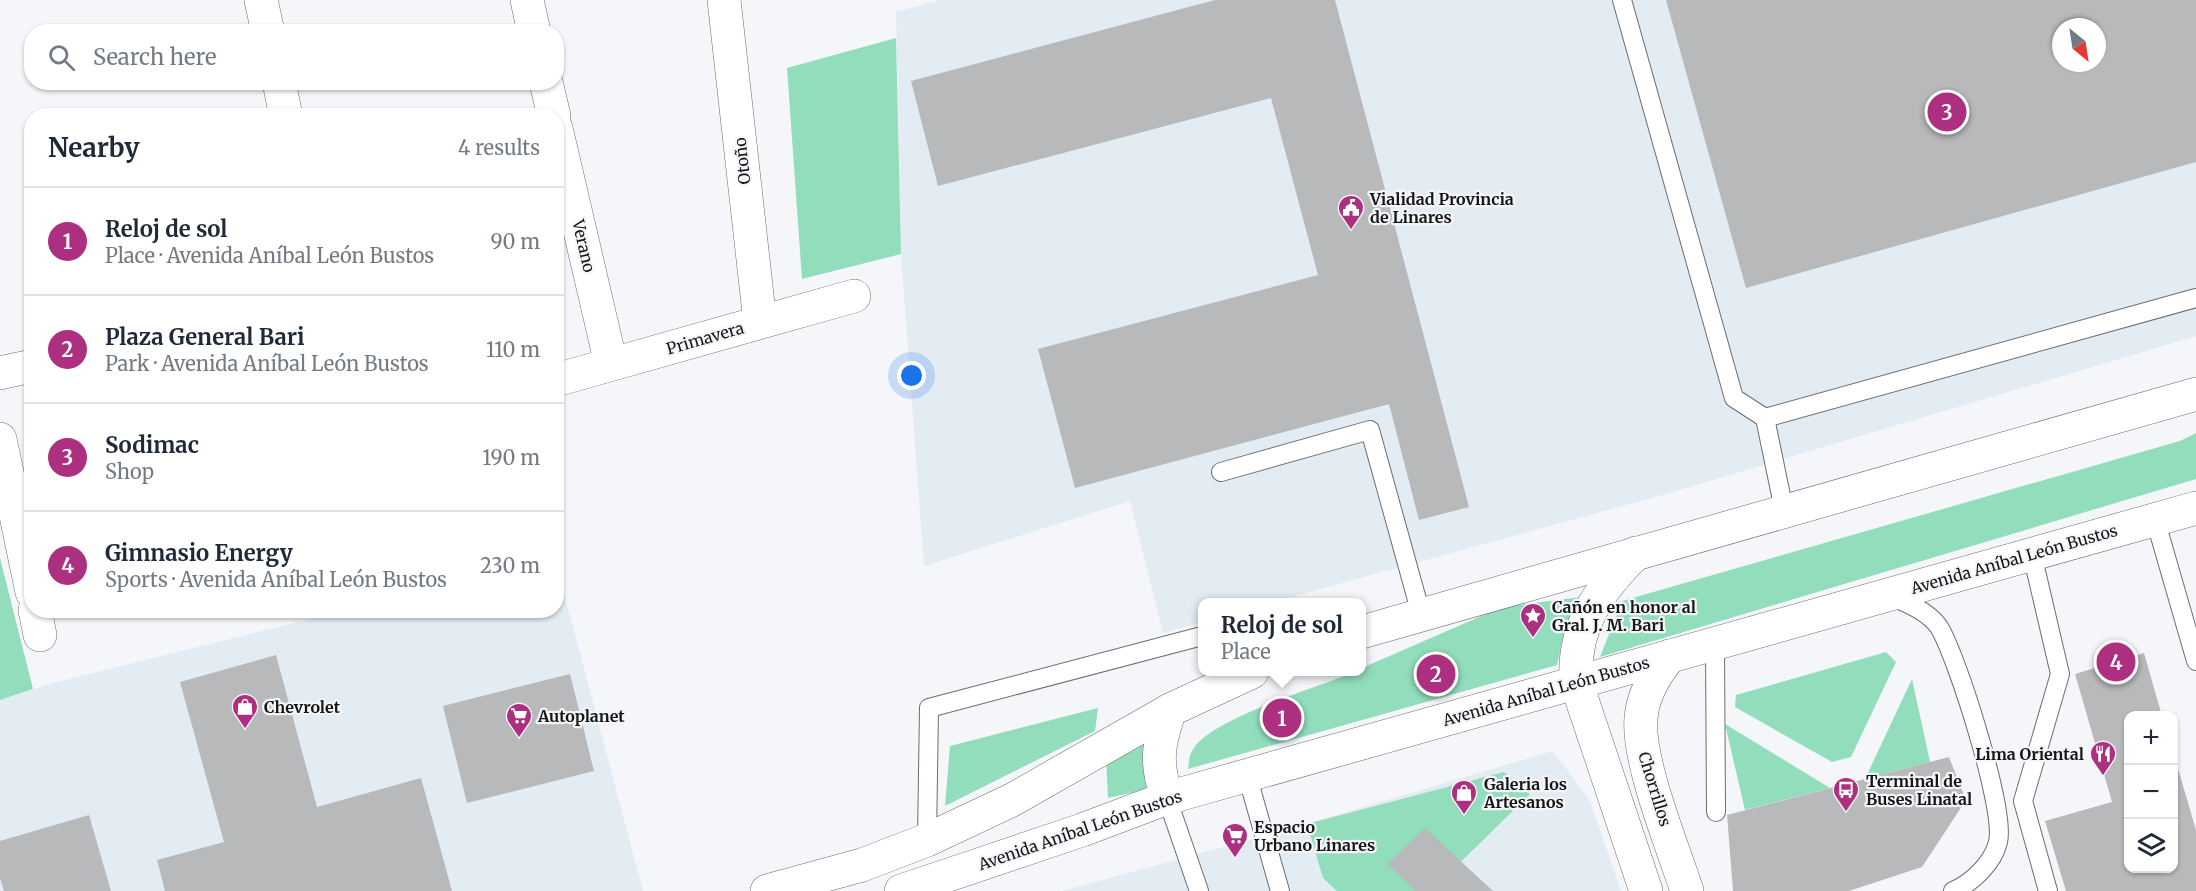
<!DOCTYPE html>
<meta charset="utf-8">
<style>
body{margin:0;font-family:Merriweather,serif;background:#f6f6f7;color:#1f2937}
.controls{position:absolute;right:18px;bottom:18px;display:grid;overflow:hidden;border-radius:12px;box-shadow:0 2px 4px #0004}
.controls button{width:54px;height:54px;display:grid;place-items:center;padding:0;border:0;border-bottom:2px solid #e0e1e3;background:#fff;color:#1f2937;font:30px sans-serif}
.compass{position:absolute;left:2052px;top:18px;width:54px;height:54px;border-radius:50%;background:#fff;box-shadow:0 2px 4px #0004;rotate:150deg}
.you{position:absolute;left:912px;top:376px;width:21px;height:21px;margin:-15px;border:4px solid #fff;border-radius:50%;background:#1a73e8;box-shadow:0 0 0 9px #1a73e833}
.badge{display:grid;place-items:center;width:39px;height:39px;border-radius:50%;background:#ad2f7f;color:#fff;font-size:20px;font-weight:700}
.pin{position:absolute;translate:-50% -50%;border:3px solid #fff;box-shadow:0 2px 6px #0006}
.popup{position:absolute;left:1198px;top:598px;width:168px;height:78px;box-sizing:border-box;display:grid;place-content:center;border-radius:12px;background:#fff;filter:drop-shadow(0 2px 4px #0005);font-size:20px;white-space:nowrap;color:#747a83}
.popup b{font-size:22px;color:#1f2937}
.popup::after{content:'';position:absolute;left:50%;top:100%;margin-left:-12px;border:12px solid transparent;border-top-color:#fff}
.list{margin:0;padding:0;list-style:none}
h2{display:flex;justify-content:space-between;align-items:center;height:78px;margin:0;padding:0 24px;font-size:26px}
h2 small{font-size:20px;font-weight:400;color:#747a83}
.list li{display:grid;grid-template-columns:39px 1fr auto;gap:18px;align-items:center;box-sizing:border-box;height:108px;padding:0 24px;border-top:2px solid #e0e1e3}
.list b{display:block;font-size:22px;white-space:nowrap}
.list p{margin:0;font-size:20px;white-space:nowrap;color:#747a83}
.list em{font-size:20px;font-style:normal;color:#747a83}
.icon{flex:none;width:33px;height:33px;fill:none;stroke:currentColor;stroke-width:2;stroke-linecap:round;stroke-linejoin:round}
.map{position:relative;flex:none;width:2196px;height:891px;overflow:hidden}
.search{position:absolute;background:#fff;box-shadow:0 2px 4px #0004;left:24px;top:24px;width:540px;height:66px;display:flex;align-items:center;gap:15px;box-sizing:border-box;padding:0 21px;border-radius:24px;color:#747a83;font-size:22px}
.panel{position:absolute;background:#fff;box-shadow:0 2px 4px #0004;left:24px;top:108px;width:540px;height:510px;border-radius:24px}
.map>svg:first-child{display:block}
.built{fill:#e3ebf3;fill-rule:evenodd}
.green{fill:#92ddbc}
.building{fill:#b7b9bb;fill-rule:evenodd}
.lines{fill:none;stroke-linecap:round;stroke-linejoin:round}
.lane-casing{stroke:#6b6e70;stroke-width:20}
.street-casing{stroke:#6b6e70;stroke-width:34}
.primary-casing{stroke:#6b6e70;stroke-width:34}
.lane{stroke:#fff;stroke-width:18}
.street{stroke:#fff;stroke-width:33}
.primary{stroke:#fff;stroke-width:33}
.labels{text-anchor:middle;stroke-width:4.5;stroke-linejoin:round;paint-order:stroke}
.street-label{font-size:16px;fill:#161617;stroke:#f4f6f9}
.poi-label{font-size:16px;font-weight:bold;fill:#161617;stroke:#f4f6f9;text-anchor:start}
</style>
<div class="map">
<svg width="2196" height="891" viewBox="0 0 2196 891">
<rect width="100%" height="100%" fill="#f4f6f9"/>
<g class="built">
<path d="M941 0H2196V336L1666 494 1273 602H1202V622L1163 633 1130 501 924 566 901 254 896 12ZM2061 27H2097V63H2061Z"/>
<polygon points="557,567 643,891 0,891 0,700 53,683 342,611 556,610"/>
<polygon points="1553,751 1590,801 1621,891 1062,891 1282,831"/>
</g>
<g class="green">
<polygon points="896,38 901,254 802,279 787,68"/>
<polygon points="2196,433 2196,479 1600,657 1622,601 2180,441"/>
<polygon points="0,558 33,689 0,700"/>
<path d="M1581 597 1566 626 1557 665 1188 769C1189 764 1189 756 1192 751 1209 718 1318 688 1354 672H1362V668L1502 607Z"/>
<polygon points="1886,652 1896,662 1851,757 1832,762 1735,707 1736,695"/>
<polygon points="1912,679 1930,762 1865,779"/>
<polygon points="1098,708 1095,731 945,806 950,746"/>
<polygon points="1725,724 1830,788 1745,810"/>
<polygon points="1146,736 1148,789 1108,798 1106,757"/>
<polygon points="1504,772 1530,794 1431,891 1337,891 1323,878 1307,824"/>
</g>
<g class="building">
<polygon points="1215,0 1335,0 1469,507 1419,520 1389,404 1075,488 1038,349 1318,275 1271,98 938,186 911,81"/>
<path d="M1666 0H2196V162L1746 288ZM2061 27H2097V63H2061Z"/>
<polygon points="2144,653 2162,716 2128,716 2128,868 2174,868 2174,755 2196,830 2196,891 2066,891 2045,821 2112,802 2075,674"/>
<polygon points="276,655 317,807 421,778 452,891 165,891 157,860 224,842 180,682"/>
<polygon points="570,674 594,771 467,803 443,706"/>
<polygon points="1949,757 1966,800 1922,867 1849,891 1733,891 1727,815"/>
<polygon points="89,815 111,891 4,891 0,878 0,841"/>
<polygon points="1425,828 1468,868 1493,891 1416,891 1387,864"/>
</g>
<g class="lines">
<defs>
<g id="lane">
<polyline points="1622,0 1734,398 1765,418 2196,298"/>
<polyline points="1765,418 1784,510"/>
<polyline points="1221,472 1370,430 1421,614"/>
<polyline points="2155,519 2196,661"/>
<polyline points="2032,554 2060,674 2023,801 2048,891"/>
<path d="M1889 596C1906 602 1928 611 1939 627 1957 656 2006 811 1998 842 1993 863 1972 883 1953 891"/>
<polyline points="1715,644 1716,812"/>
<polyline points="1247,775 1280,891"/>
<polyline points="1167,798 1199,891"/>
<polyline points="927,840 929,708 1202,636"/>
</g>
<g id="street">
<polyline points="261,0 268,32"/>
<polyline points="527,0 534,32"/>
<polyline points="724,0 760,322"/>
<polyline points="279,82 286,116"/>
<polyline points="546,82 554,116"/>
<polyline points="556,128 611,364"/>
<polyline points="0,373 32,366"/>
<polyline points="556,380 854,296"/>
<polyline points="0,439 32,592"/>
<polyline points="35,610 40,635"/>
</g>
<g id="primary">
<path d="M1636 553C1598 591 1573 626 1576 682L1646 891"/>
<polyline points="1362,632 2196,394"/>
<path d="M1670 656C1655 674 1643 694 1641 718 1637 761 1673 847 1687 891"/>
<path d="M1167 798C1155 762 1158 745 1170 710"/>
<polyline points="767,891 862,865 927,840 1012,800 1170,710 1252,672"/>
<polyline points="901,891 1082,830 1167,798 2196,508"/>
</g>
</defs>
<use href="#lane" class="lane-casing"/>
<use href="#street" class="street-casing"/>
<use href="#primary" class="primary-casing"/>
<use href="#lane" class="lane"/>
<use href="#street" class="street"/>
<use href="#primary" class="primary"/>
</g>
<defs>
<symbol id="civic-pin" viewBox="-11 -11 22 30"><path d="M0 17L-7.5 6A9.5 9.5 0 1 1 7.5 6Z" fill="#ad2f7f" stroke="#f4f6f9"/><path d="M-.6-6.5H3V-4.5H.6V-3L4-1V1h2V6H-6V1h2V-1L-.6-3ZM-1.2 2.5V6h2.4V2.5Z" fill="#fff"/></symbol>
<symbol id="sight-pin" viewBox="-11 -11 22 30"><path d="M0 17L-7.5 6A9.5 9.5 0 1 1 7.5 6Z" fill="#ad2f7f" stroke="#f4f6f9"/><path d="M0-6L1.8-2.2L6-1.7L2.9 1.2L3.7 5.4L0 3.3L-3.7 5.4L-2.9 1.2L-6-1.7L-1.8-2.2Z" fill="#fff"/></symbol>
<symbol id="shop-pin" viewBox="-11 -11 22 30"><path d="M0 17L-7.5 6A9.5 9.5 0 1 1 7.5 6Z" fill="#ad2f7f" stroke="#f4f6f9"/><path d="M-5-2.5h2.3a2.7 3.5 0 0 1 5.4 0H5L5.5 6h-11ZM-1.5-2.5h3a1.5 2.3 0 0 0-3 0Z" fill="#fff"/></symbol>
<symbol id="supermarket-pin" viewBox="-11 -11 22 30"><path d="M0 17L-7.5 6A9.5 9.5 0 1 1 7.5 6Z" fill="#ad2f7f" stroke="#f4f6f9"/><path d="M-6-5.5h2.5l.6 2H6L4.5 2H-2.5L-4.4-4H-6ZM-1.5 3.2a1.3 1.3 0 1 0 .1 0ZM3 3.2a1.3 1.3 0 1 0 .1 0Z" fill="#fff"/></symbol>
<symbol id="restaurant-pin" viewBox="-11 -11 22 30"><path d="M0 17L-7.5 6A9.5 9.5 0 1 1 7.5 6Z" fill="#ad2f7f" stroke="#f4f6f9"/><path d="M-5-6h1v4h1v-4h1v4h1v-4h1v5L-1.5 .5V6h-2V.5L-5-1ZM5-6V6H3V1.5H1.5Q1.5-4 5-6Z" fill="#fff"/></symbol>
<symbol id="bus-pin" viewBox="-11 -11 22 30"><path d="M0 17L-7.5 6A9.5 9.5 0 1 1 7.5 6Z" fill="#ad2f7f" stroke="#f4f6f9"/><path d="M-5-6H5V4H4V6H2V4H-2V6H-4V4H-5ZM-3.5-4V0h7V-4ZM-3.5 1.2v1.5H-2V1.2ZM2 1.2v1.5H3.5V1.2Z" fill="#fff"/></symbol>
</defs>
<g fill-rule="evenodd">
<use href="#civic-pin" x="1336" y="193" width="30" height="40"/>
<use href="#sight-pin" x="1518" y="601" width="30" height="40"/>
<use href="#shop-pin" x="230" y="692" width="30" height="40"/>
<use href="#supermarket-pin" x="504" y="701" width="30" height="40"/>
<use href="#restaurant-pin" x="2088" y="739" width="30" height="40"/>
<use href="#bus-pin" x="1831" y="775" width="30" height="40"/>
<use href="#shop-pin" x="1449" y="778" width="30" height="40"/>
<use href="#supermarket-pin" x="1220" y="821" width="30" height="40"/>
</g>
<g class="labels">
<g class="street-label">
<text transform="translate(742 161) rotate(-96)" y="6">Otoño</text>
<text transform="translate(584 246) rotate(77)" y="6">Verano</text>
<text transform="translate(705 338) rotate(-16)" y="6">Primavera</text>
<text transform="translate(2014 559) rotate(-16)" y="6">Avenida Aníbal León Bustos</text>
<text transform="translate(1546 691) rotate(-16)" y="6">Avenida Aníbal León Bustos</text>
<text transform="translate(1655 789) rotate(73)" y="6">Chorrillos</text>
<text transform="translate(1080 830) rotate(-19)" y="6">Avenida Aníbal León Bustos</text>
</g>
<g class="poi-label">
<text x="1370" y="205">Vialidad Provincia<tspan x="1370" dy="18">de Linares</tspan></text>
<text x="1552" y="613">Cañón en honor al<tspan x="1552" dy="18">Gral. J. M. Bari</tspan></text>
<text x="264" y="713">Chevrolet</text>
<text x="538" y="722">Autoplanet</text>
<text x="2084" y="760" text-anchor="end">Lima Oriental</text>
<text x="1866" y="787">Terminal de<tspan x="1866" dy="18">Buses Linatal</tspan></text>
<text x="1484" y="790">Galeria los<tspan x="1484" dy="18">Artesanos</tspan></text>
<text x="1254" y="833">Espacio<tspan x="1254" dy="18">Urbano Linares</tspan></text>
</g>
</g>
</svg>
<div class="controls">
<button>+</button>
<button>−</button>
<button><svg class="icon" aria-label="layers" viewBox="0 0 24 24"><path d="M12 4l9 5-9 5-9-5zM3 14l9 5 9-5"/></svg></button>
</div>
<svg class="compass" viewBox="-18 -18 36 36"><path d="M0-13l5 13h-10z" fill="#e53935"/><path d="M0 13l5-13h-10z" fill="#747a83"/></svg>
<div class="you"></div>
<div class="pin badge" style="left:1282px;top:718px">1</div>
<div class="popup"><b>Reloj de sol</b>Place</div>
<div class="pin badge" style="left:1436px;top:674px">2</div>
<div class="pin badge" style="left:1947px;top:112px">3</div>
<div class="pin badge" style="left:2116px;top:662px">4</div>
<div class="search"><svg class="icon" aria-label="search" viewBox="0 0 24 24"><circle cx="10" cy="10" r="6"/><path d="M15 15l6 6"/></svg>Search here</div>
<section class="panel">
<h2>Nearby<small>4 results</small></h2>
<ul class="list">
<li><span class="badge">1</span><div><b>Reloj de sol</b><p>Place · Avenida Aníbal León Bustos</p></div><em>90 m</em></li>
<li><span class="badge">2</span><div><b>Plaza General Bari</b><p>Park · Avenida Aníbal León Bustos</p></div><em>110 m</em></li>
<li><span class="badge">3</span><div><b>Sodimac</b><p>Shop</p></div><em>190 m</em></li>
<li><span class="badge">4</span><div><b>Gimnasio Energy</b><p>Sports · Avenida Aníbal León Bustos</p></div><em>230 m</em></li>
</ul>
</section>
</div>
